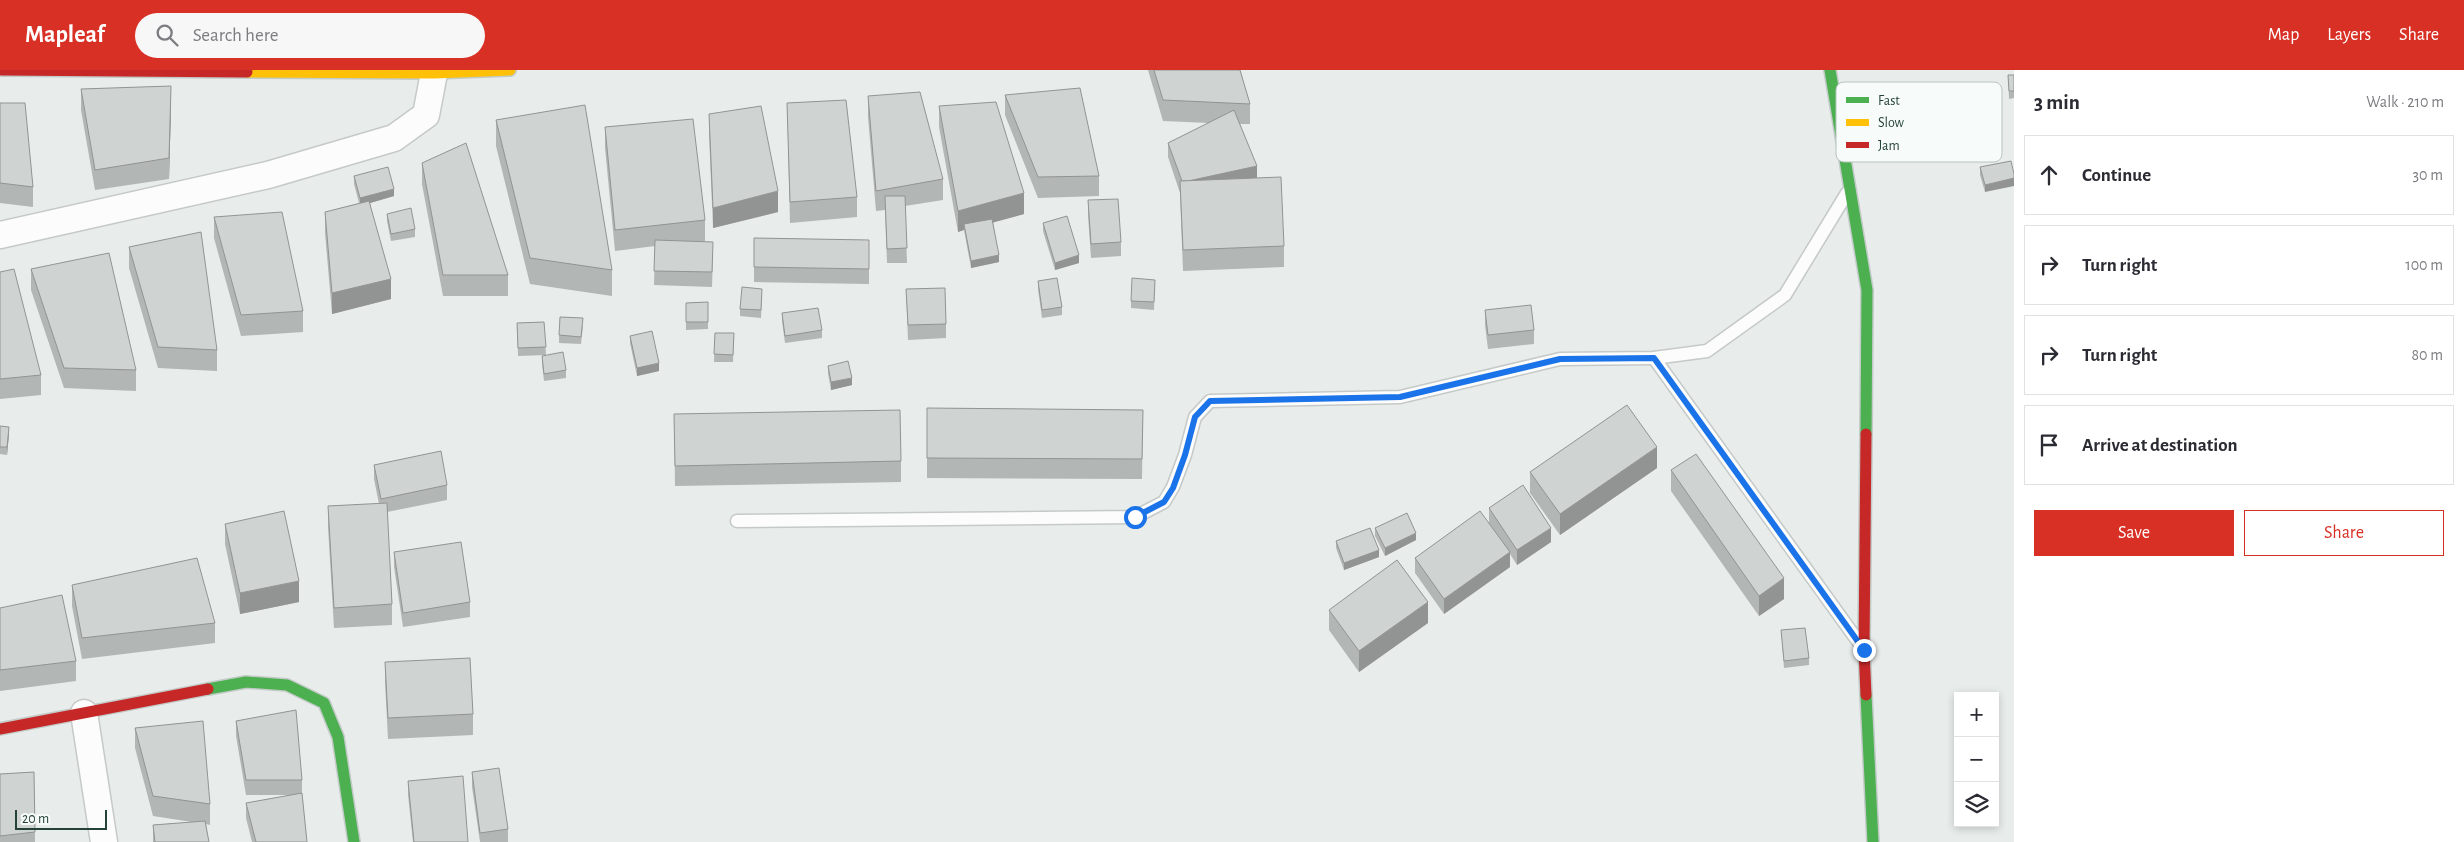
<!DOCTYPE html>
<meta charset="utf-8">
<style>
body{margin:0;font-family:"Alegreya Sans",sans-serif;background:#f7f7f7;color:#2b2b33}
.controls{position:absolute;right:15px;bottom:15px;display:grid;overflow:hidden;border-radius:0px;box-shadow:0 2px 8px #0003}
.controls button{width:45px;height:45px;display:grid;place-items:center;padding:0;border:0;border-bottom:1px solid #e1e1e2;background:#fff;color:#2b2b33;font:25px sans-serif}
.scale{position:absolute;left:15px;bottom:12px;width:92px;box-sizing:border-box;padding-left:5px;border:2px solid #24423a;border-top:0;font-size:14px;line-height:18px;white-space:nowrap;color:#24423a;-webkit-text-stroke:4px #f7fbf9;paint-order:stroke}
.stop{position:absolute;width:15px;height:15px;margin:-11px;border:4px solid #1a73e8;border-radius:50%;background:#fff}
.stop.end{background:#1a73e8;border-color:#fff;box-shadow:0 1px 5px #0008}
.list{margin:0;padding:0;list-style:none}
h2{display:flex;justify-content:space-between;align-items:center;height:65px;margin:0;padding:0 20px;font-size:21px}
h2 small{font-size:16px;font-weight:400;color:#7c7c81}
.list li{display:grid;grid-template-columns:32px 1fr auto;gap:15px;align-items:center;box-sizing:border-box;height:80px;margin:0 10px 10px;padding:0 10px;border:1px solid #e1e1e2;border-radius:0px}
.list b{display:block;font-size:19px;white-space:nowrap}
.list em{font-size:16px;font-style:normal;color:#7c7c81}
.actions{display:flex;gap:10px;padding:15px 20px}
.actions a{flex:1;padding:11px 0;border:1px solid #d93025;border-radius:0px;text-align:center;font-size:18px;color:#d93025}
.actions .main{background:#d93025;color:#fff}
.icon{flex:none;width:28px;height:28px;fill:none;stroke:currentColor;stroke-width:2;stroke-linecap:round;stroke-linejoin:round}
.map{position:relative;flex:none;width:2014px;height:772px;overflow:hidden}
header{display:flex;align-items:center;gap:30px;box-sizing:border-box;height:70px;padding:0 25px;background:#d93025;color:#fff}
header strong{font-size:24px}
nav{display:flex;gap:28px;margin-inline-start:auto;font-size:18px}
.search{width:350px;height:45px;background:#f7f7f7;display:flex;align-items:center;gap:12px;box-sizing:border-box;padding:0 18px;border-radius:28px;color:#7c7c81;font-size:19px}
main{display:flex}
aside{flex:1;background:#fff}
.map>svg:first-child{display:block}
.lines{fill:none;stroke-linecap:round;stroke-linejoin:round}
.lane-casing{stroke:#c5cac8;stroke-width:15}
.street-casing{stroke:#c5cac8;stroke-width:29}
.fast-casing{stroke:#c3cbc8;stroke-width:14}
.slow-casing{stroke:#c3cbc8;stroke-width:14}
.jam-casing{stroke:#c3cbc8;stroke-width:14}
.lane{stroke:#fcfcfc;stroke-width:12}
.street{stroke:#fcfcfc;stroke-width:26}
.fast{stroke:#4caf50;stroke-width:11}
.slow{stroke:#ffc107;stroke-width:11}
.jam{stroke:#c62828;stroke-width:11}
.wall{fill:#b2b6b5}
.shaded-wall{fill:#919493}
.building{fill:#cfd4d2;stroke:#919493}
.route{stroke:#1a73e8;stroke-width:6}
.key{fill:#f7fbf9;stroke:#b8c4c0;stroke-width:1}
.key-label{font-size:14px;fill:#24423a}
</style>
<header>
<strong>Mapleaf</strong>
<div class="search"><svg class="icon" aria-label="search" viewBox="0 0 24 24"><circle cx="10" cy="10" r="6"/><path d="M15 15l6 6"/></svg>Search here</div>
<nav><a>Map</a><a>Layers</a><a>Share</a></nav>
</header>
<main>
<div class="map">
<svg width="2014" height="772" viewBox="0 0 2014 772">
<rect width="100%" height="100%" fill="#e8edeb"/>
<g class="lines">
<defs>
<g id="lane">
<polyline points="1654,288 1860,574"/>
<polyline points="737,451 1135,447 1164,432 1173,417 1185,385 1195,347 1210,331 1400,327 1560,289 1654,288 1707,281 1785,225 1847,123"/>
</g>
<g id="street">
<polyline points="0,165 268,105 394,68 426,45 434,3"/>
<polyline points="84,643 104,772"/>
</g>
<g id="fast">
<polyline points="1830,0 1867,220 1866,364"/>
<polyline points="208,619 246,612 287,615 324,633 338,667 354,772"/>
<polyline points="1866,625 1873,772"/>
</g>
<polyline id="slow" points="247,2 434,3 510,0"/>
<g id="jam">
<polyline points="2,0 247,2"/>
<polyline points="1866,364 1864,580 1866,625"/>
<polyline points="0,659 208,619"/>
</g>
</defs>
<use href="#lane" class="lane-casing"/>
<use href="#street" class="street-casing"/>
<use href="#fast" class="fast-casing"/>
<use href="#slow" class="slow-casing"/>
<use href="#jam" class="jam-casing"/>
<use href="#lane" class="lane"/>
<use href="#street" class="street"/>
<use href="#fast" class="fast"/>
<use href="#slow" class="slow"/>
<use href="#jam" class="jam"/>
</g>
<g class="wall">
<polygon points="1148,0 1240,0 1250,34 1250,54 1240,54 1257,108 1284,176 1284,197 1183,201 1180,123 1168,87 1168,73 1209,53 1163,51"/>
<polygon points="2008,5 2014,5 2014,28 2009,29"/>
<polygon points="81,19 171,37 169,109 95,120 81,40"/>
<polygon points="1005,25 1099,106 1099,126 1038,128 1005,45"/>
<polygon points="868,26 943,109 943,130 905,136 907,193 887,193 885,140 876,141 868,47"/>
<polygon points="0,33 33,117 33,137 0,133"/>
<polygon points="787,33 857,127 857,147 790,153"/>
<polygon points="939,36 1024,144 993,152 999,192 971,198 964,160 958,162 939,57"/>
<polygon points="709,44 778,142 713,158 709,65"/>
<polygon points="496,50 612,200 612,226 530,214 496,76"/>
<polygon points="605,57 705,150 705,171 701,171 713,186 712,217 654,215 655,176 615,181 605,78"/>
<polygon points="2011,91 1985,122 1980,105 1980,97"/>
<polygon points="422,93 508,205 508,226 443,226 422,114"/>
<polygon points="354,106 394,126 370,133 391,229 332,244 325,163 325,142 359,133 354,114"/>
<polygon points="1088,130 1121,172 1121,186 1091,188 1088,145"/>
<polygon points="387,144 415,159 415,167 391,171 387,151"/>
<polygon points="214,147 303,241 303,262 241,266 214,168"/>
<polygon points="1043,153 1079,193 1055,200 1043,161"/>
<polygon points="754,168 869,170 869,214 754,212"/>
<polygon points="129,177 217,280 217,301 158,298 129,198"/>
<polygon points="31,199 136,300 136,321 64,318 31,220"/>
<polygon points="0,202 41,305 41,325 0,329"/>
<polygon points="1155,210 1154,240 1131,238 1131,231"/>
<polygon points="1038,211 1062,237 1062,245 1042,248 1038,219"/>
<polygon points="906,219 946,254 946,268 908,270"/>
<polygon points="762,226 761,248 740,246 740,239"/>
<polygon points="708,232 708,259 686,260 686,233"/>
<polygon points="1485,240 1534,260 1534,274 1488,279 1485,255"/>
<polygon points="782,243 822,260 822,268 785,273 782,251"/>
<polygon points="544,252 546,285 518,286 517,253"/>
<polygon points="583,256 581,274 559,273 559,265"/>
<polygon points="715,263 734,263 733,292 714,292"/>
<polygon points="630,266 659,301 637,306 630,273"/>
<polygon points="542,286 566,300 566,308 544,311 542,293"/>
<polygon points="828,296 852,315 831,320 828,303"/>
<polygon points="927,338 1143,340 1142,409 927,408"/>
<polygon points="674,344 901,391 901,412 675,416"/>
<polygon points="0,356 9,364 7,385 0,384"/>
<polygon points="374,395 447,415 447,430 387,442 392,534 392,555 334,558 328,457 328,436 379,434 374,409"/>
<polygon points="1657,398 1560,465 1530,423 1530,402"/>
<polygon points="1671,400 1784,529 1759,546 1671,421"/>
<polygon points="1489,438 1551,472 1517,495 1510,484 1510,497 1444,544 1415,503 1415,488 1489,452"/>
<polygon points="225,454 299,532 240,544 225,474"/>
<polygon points="1375,458 1416,470 1385,486 1375,466"/>
<polygon points="1336,471 1379,487 1344,500 1336,478"/>
<polygon points="394,482 470,532 470,547 403,557 394,497"/>
<polygon points="72,515 215,553 215,573 82,589 72,536"/>
<polygon points="0,538 76,591 76,611 0,621"/>
<polygon points="1329,540 1428,553 1359,602 1329,560"/>
<polygon points="1781,560 1809,588 1809,595 1784,598"/>
<polygon points="385,592 473,644 473,665 388,669 385,613"/>
<polygon points="236,651 302,710 302,723 307,772 252,772 246,748 246,733 290,725 246,725 236,666"/>
<polygon points="135,658 210,734 210,755 206,754 209,772 153,772 153,755 192,752 153,746 135,678"/>
<polygon points="34,702 35,772 0,772 0,704"/>
<polygon points="472,702 508,759 508,772 480,772 472,717"/>
<polygon points="408,711 468,772 413,772 408,725"/>
</g>
<g class="shaded-wall">
<polygon points="171,16 171,37 169,109 169,88"/>
<polygon points="1257,96 1257,111 1182,112"/>
<polygon points="2014,108 2014,116 1985,122 1985,115"/>
<polygon points="394,119 394,126 360,136 360,128"/>
<polygon points="778,121 778,142 713,158 713,138"/>
<polygon points="1024,123 1024,144 966,160 964,154 964,160 958,162 958,141"/>
<polygon points="999,185 999,192 971,198 971,191"/>
<polygon points="1079,185 1079,193 1055,200 1055,193"/>
<polygon points="391,209 391,229 332,244 332,223"/>
<polygon points="659,293 659,301 637,306 637,298"/>
<polygon points="852,308 852,315 831,320 831,312"/>
<polygon points="9,357 9,364 7,385 7,377"/>
<polygon points="1657,377 1657,398 1560,465 1560,444"/>
<polygon points="1551,458 1551,472 1517,495 1517,480"/>
<polygon points="1416,463 1416,470 1385,486 1385,478"/>
<polygon points="1379,480 1379,487 1344,500 1344,493"/>
<polygon points="1510,482 1510,497 1444,544 1444,529"/>
<polygon points="1784,508 1784,529 1759,546 1759,526"/>
<polygon points="299,511 299,532 240,544 240,523"/>
<polygon points="1428,532 1428,553 1359,602 1359,581"/>
</g>
<g class="building">
<polygon points="1154,0 1240,0 1250,34 1163,30"/>
<polygon points="2008,5 2014,5 2014,21 2009,21"/>
<polygon points="171,16 169,88 95,100 81,19"/>
<polygon points="1080,18 1099,106 1038,107 1005,25"/>
<polygon points="920,22 943,109 876,121 868,26"/>
<polygon points="846,30 857,127 790,132 787,33"/>
<polygon points="996,32 1024,123 958,141 939,36"/>
<polygon points="0,33 25,33 33,117 0,113"/>
<polygon points="585,35 612,200 530,188 496,50"/>
<polygon points="761,36 778,121 713,138 709,44"/>
<polygon points="1234,40 1257,96 1188,111 1182,111 1168,73"/>
<polygon points="693,49 705,150 615,160 605,57"/>
<polygon points="466,73 508,205 443,205 422,93"/>
<polygon points="2011,91 2014,104 2014,108 1985,115 1980,97"/>
<polygon points="388,97 394,119 360,128 354,106"/>
<polygon points="1281,107 1284,176 1183,180 1180,111"/>
<polygon points="885,126 905,126 907,178 887,179"/>
<polygon points="1118,129 1121,172 1091,174 1088,130"/>
<polygon points="369,131 391,209 332,223 325,142"/>
<polygon points="411,138 415,159 391,164 387,144"/>
<polygon points="282,142 303,241 241,245 214,147"/>
<polygon points="1067,146 1079,185 1055,193 1043,153"/>
<polygon points="992,149 999,185 971,191 964,154"/>
<polygon points="201,162 217,280 158,277 129,177"/>
<polygon points="754,168 869,170 869,199 754,197"/>
<polygon points="655,170 713,172 712,202 654,201"/>
<polygon points="109,183 136,300 64,298 31,199"/>
<polygon points="14,199 41,305 0,309 0,202"/>
<polygon points="1057,208 1062,237 1042,240 1038,211"/>
<polygon points="1132,208 1155,210 1154,232 1131,231"/>
<polygon points="742,217 762,219 761,240 740,239"/>
<polygon points="945,218 946,254 908,255 906,219"/>
<polygon points="708,232 708,252 686,252 686,233"/>
<polygon points="1531,235 1534,260 1488,265 1485,240"/>
<polygon points="818,238 822,260 785,266 782,243"/>
<polygon points="560,247 583,248 581,267 559,265"/>
<polygon points="544,252 546,277 518,278 517,253"/>
<polygon points="652,261 659,293 637,298 630,266"/>
<polygon points="715,263 734,263 733,285 714,284"/>
<polygon points="563,282 566,300 544,304 542,286"/>
<polygon points="848,291 852,308 831,312 828,296"/>
<polygon points="1627,335 1657,377 1560,444 1530,402"/>
<polygon points="927,338 1143,340 1142,389 927,388"/>
<polygon points="900,340 901,391 675,396 674,344"/>
<polygon points="0,356 9,357 7,377 0,377"/>
<polygon points="441,381 447,415 381,429 374,395"/>
<polygon points="1696,384 1784,508 1759,526 1671,400"/>
<polygon points="1523,415 1551,458 1517,480 1489,438"/>
<polygon points="387,433 392,534 334,538 328,436"/>
<polygon points="284,441 299,511 240,523 225,454"/>
<polygon points="1480,441 1510,482 1444,529 1415,488"/>
<polygon points="1407,443 1416,463 1385,478 1375,458"/>
<polygon points="1370,458 1379,480 1344,493 1336,471"/>
<polygon points="461,472 470,532 403,543 394,482"/>
<polygon points="197,488 215,553 82,568 72,515"/>
<polygon points="1397,490 1428,532 1359,581 1329,540"/>
<polygon points="62,525 76,591 0,600 0,538"/>
<polygon points="1805,558 1809,588 1784,591 1781,560"/>
<polygon points="470,588 473,644 388,648 385,592"/>
<polygon points="296,640 302,710 246,710 236,651"/>
<polygon points="203,651 210,734 153,726 135,658"/>
<polygon points="499,698 508,759 480,763 472,702"/>
<polygon points="34,702 35,762 0,766 0,704"/>
<polygon points="463,706 468,772 414,772 408,711"/>
<polygon points="302,723 307,772 256,772 246,733"/>
<polygon points="205,751 209,772 155,772 153,755"/>
</g>
<g class="lines">
<polyline class="route" points="1135,447 1164,432 1173,418 1185,385 1195,347 1210,331 1400,327 1560,289 1654,288 1864,580"/>
</g>
<rect x="1836" y="12" width="166" height="80" rx="8" class="key"/>
<rect x="1846" y="27" width="23" height="6" fill="#4caf50"/>
<rect x="1846" y="49" width="23" height="7" fill="#ffc107"/>
<rect x="1846" y="72" width="23" height="6" fill="#c62828"/>
<g class="key-label">
<text x="1878" y="35">Fast</text>
<text x="1878" y="57">Slow</text>
<text x="1878" y="80">Jam</text>
</g>
</svg>
<div class="controls">
<button>+</button>
<button>−</button>
<button><svg class="icon" aria-label="layers" viewBox="0 0 24 24"><path d="M12 4l9 5-9 5-9-5zM3 14l9 5 9-5"/></svg></button>
</div>
<div class="scale">20 m</div>
<div class="stop" style="left:1135px;top:447px"></div>
<div class="stop end" style="left:1864px;top:580px"></div>
</div>
<aside>
<h2>3 min<small>Walk · 210 m</small></h2>
<ul class="list">
<li><svg class="icon" aria-label="ahead" viewBox="0 0 24 24"><path d="M12 20V5M6 11l6-6 6 6"/></svg><div><b>Continue</b></div><em>30 m</em></li>
<li><svg class="icon" aria-label="right" viewBox="0 0 24 24"><path d="M7 20v-9h11M14 6l5 5-5 5"/></svg><div><b>Turn right</b></div><em>100 m</em></li>
<li><svg class="icon" aria-label="right" viewBox="0 0 24 24"><path d="M7 20v-9h11M14 6l5 5-5 5"/></svg><div><b>Turn right</b></div><em>80 m</em></li>
<li><svg class="icon" aria-label="arrive" viewBox="0 0 24 24"><path d="M6 21V4h12l-3 4 3 4H6"/></svg><div><b>Arrive at destination</b></div></li>
</ul>
<div class="actions"><a class="main">Save</a><a>Share</a></div>
</aside>
</main>
